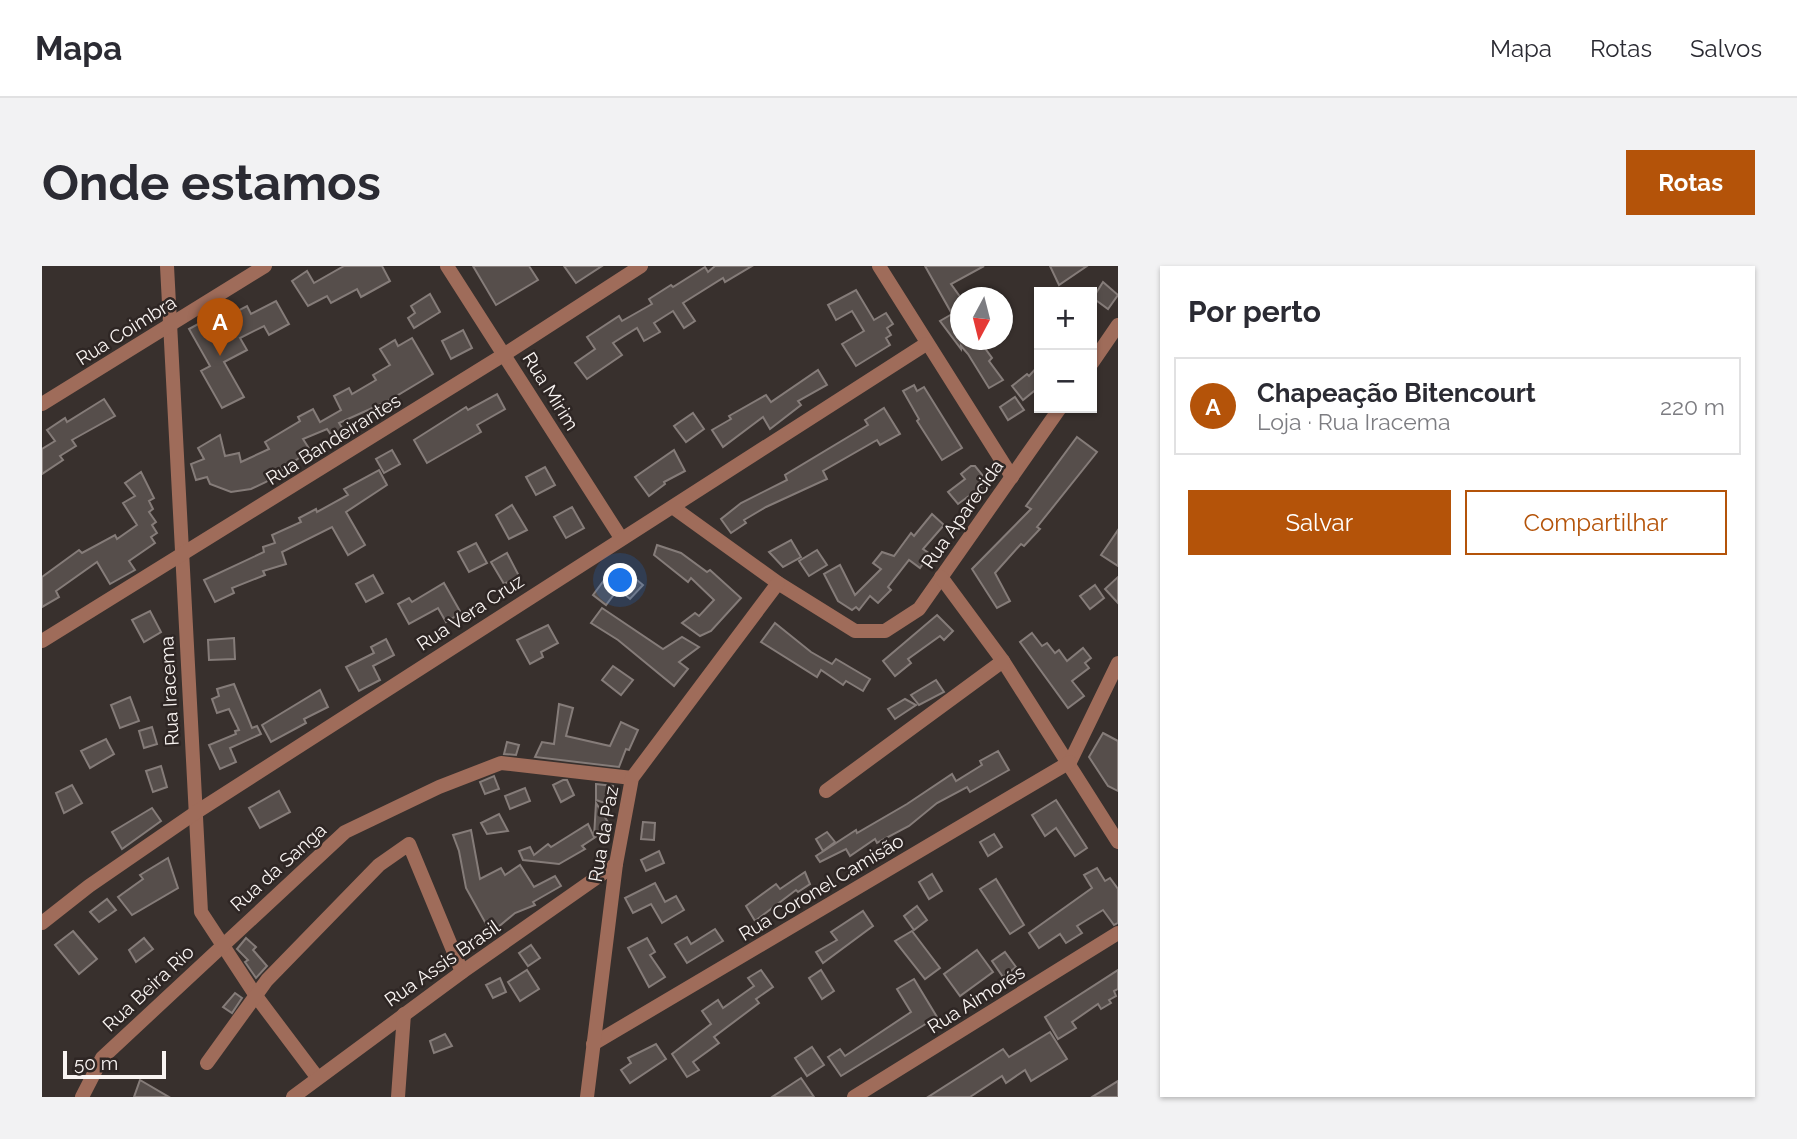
<!DOCTYPE html>
<html lang="pt">
<meta charset="utf-8">
<style>
body{margin:0;font-family:Raleway,sans-serif;background:#f2f2f3;color:#2b2b33}
.controls{position:absolute;right:21px;top:21px;display:grid;overflow:hidden;border-radius:0px;box-shadow:0 2px 5px #0004}
.controls button{width:63px;height:63px;display:grid;place-items:center;padding:0;border:0;border-bottom:2px solid #e1e1e2;background:#fff;color:#2b2b33;font:35px sans-serif}
.compass{position:absolute;left:908px;top:21px;width:63px;height:63px;border-radius:50%;background:#fff;box-shadow:0 2px 5px #0004;rotate:187deg}
.scale{position:absolute;left:21px;bottom:18px;width:103px;box-sizing:border-box;padding-left:7px;border:4px solid #f9f4f2;border-top:0;font-size:19px;line-height:24px;white-space:nowrap;color:#f9f4f2;-webkit-text-stroke:5px #2e2624;paint-order:stroke}
.you{position:absolute;left:579px;top:315px;width:24px;height:24px;margin:-18px;border:5px solid #fff;border-radius:50%;background:#1a73e8;box-shadow:0 0 0 10px #1a73e833}
.badge{display:grid;place-items:center;width:46px;height:46px;border-radius:50%;background:#b45309;color:#fff;font-size:23px;font-weight:700}
.pin{position:absolute;translate:-50% -58px;filter:drop-shadow(0 2px 4px #0008)}
.pin::after{content:'';position:absolute;top:37px;width:24px;height:21px;background:inherit;clip-path:polygon(0 0,100% 0,50% 100%)}
.list{margin:0;padding:0;list-style:none}
h2{display:flex;justify-content:space-between;align-items:center;height:91px;margin:0;padding:0 28px;font-size:30px}
h2 small{font-size:23px;font-weight:400;color:#7c7c81}
.list li{display:grid;grid-template-columns:46px 1fr auto;gap:21px;align-items:center;box-sizing:border-box;height:98px;margin:0 14px 14px;padding:0 14px;border:2px solid #e1e1e2;border-radius:0px}
.list b{display:block;font-size:26px;white-space:nowrap}
.list p{margin:0;font-size:23px;white-space:nowrap;color:#7c7c81}
.list em{font-size:23px;font-style:normal;color:#7c7c81}
.actions{display:flex;gap:14px;padding:21px 28px}
.actions a{flex:1;padding:16px 0;border:2px solid #b45309;border-radius:0px;text-align:center;font-size:24px;color:#b45309}
.actions .main{background:#b45309;color:#fff}
.map{position:relative;flex:none;width:1076px;height:831px;overflow:hidden;border-radius:0px}
header{display:flex;align-items:center;gap:42px;box-sizing:border-box;height:98px;padding:0 35px;background:#fff;border-bottom:2px solid #e1e1e2}
header strong{font-size:33px}
nav{display:flex;gap:38px;margin-inline-start:auto;font-size:24px}
.intro{display:flex;align-items:center;justify-content:space-between;box-sizing:border-box;height:168px;padding:0 42px}
h1{margin:0;font-size:49px}
.button{padding:18px 32px;border-radius:0px;background:#b45309;color:#fff;font-size:24px;font-weight:700}
main{display:flex;gap:42px;padding:0 42px}
aside{flex:1;background:#fff;border-radius:0px;box-shadow:0 2px 5px #0004}
.map>svg:first-child{display:block}
.building{fill:#564e4b;stroke:#857c79;stroke-width:2}
.lines{fill:none;stroke-linecap:round;stroke-linejoin:round}
.minor{stroke:#9f6c5a;stroke-width:14}
.labels{text-anchor:middle;stroke-width:5;stroke-linejoin:round;paint-order:stroke}
.street-label{font-size:19px;fill:#f9f4f2;stroke:#2e2624}
</style>
<header>
<strong>Mapa</strong>
<nav><a>Mapa</a><a>Rotas</a><a>Salvos</a></nav>
</header>
<div class="intro"><h1>Onde estamos</h1><a class="button">Rotas</a></div>
<main>
<div class="map">
<svg width="1076" height="831" viewBox="0 0 1076 831">
<rect width="100%" height="100%" fill="#38302d"/>
<g class="building">
<polygon points="302,0 340,0 348,15 319,31 315,23 289,37 285,30 266,40 250,15 265,5 272,17"/>
<polygon points="431,0 487,0 496,14 454,39"/>
<polygon points="522,0 560,0 534,17"/>
<polygon points="673,0 710,0 683,16 681,12 641,37 653,55 642,62 631,45 612,57 618,66 602,75 595,62 571,77 580,89 545,113 533,97 553,83 545,71 577,50 580,55 610,38 607,33 629,19 631,21 663,1 666,6"/>
<polygon points="883,0 942,0 909,18 919,32 919,74 937,74 950,92 947,95 961,114 947,122 926,88 919,80 919,83 898,55 910,48"/>
<polygon points="1008,0 1045,0 1017,19"/>
<polygon points="1061,16 1076,29 1066,43 1051,32"/>
<polygon points="814,24 832,54 844,47 851,58 845,62 849,69 844,72 848,79 814,100 800,78 822,65 810,45 794,54 786,39"/>
<polygon points="388,28 398,46 372,62 366,52 373,47 369,40"/>
<polygon points="234,35 247,58 227,69 222,60 198,72 205,84 182,96 202,131 180,142 159,105 168,100 147,63 182,44 186,50 205,40 209,48"/>
<polygon points="421,64 430,82 409,93 400,75"/>
<polygon points="370,72 391,108 346,135 297,157 302,165 291,172 285,163 261,173 268,184 224,216 209,223 189,226 168,218 165,211 154,214 149,198 162,193 156,182 178,169 183,190 197,187 199,196 227,183 223,176 258,155 256,151 271,143 278,156 299,144 292,130 307,122 310,128 334,114 331,109 348,99 338,83 353,74 356,80"/>
<polygon points="997,99 997,121 981,134 970,120 985,108 987,110"/>
<polygon points="776,104 785,119 756,135 759,139 728,163 721,151 681,181 670,164 689,153 687,150 724,129 729,136"/>
<polygon points="872,119 875,125 882,121 920,182 900,194 875,155 877,153 861,125"/>
<polygon points="455,128 463,143 435,159 439,166 385,197 372,174 424,141 426,144"/>
<polygon points="973,131 982,144 966,154 958,141"/>
<polygon points="62,133 73,150 30,174 34,180 18,190 21,194 0,208 0,183 13,175 5,164 23,152 25,156"/>
<polygon points="842,142 858,168 838,179 835,174 781,205 785,213 724,241 702,254 704,257 689,267 679,253 699,237 745,214 743,209 826,159 823,154"/>
<polygon points="651,147 662,163 644,176 632,160"/>
<polygon points="1035,171 1055,186 995,261 998,263 982,280 979,278 953,307 968,335 955,342 930,303 989,243 984,240"/>
<polygon points="350,184 358,198 342,207 334,193"/>
<polygon points="632,184 643,205 622,216 623,218 607,230 593,211"/>
<polygon points="929,200 933,200 946,216 916,238 906,226 923,213 919,208"/>
<polygon points="503,201 513,219 494,229 484,211"/>
<polygon points="337,204 345,219 304,246 323,279 306,289 290,261 240,286 244,298 221,305 223,309 190,322 192,327 173,336 162,314 222,286 221,281 233,277 230,269 259,256 257,252 274,243 275,246 306,229 302,223"/>
<polygon points="99,206 112,232 107,235 111,243 107,246 114,256 110,259 115,267 109,271 113,277 87,295 93,304 68,318 55,296 14,325 17,331 0,341 0,311 37,284 40,287 73,269 75,273 95,259 81,237 93,230 83,217"/>
<polygon points="470,239 485,264 467,273 454,249"/>
<polygon points="530,241 542,262 524,272 512,251"/>
<polygon points="890,248 902,259 881,283 888,288 878,302 867,294 846,321 849,324 836,337 828,330 817,344 814,341 810,344 796,335 782,308 798,299 813,329 839,303 831,297 840,286 852,290 869,267 872,270"/>
<polygon points="1076,264 1076,300 1059,289"/>
<polygon points="749,274 759,291 741,301 727,286"/>
<polygon points="434,277 445,297 427,306 416,286"/>
<polygon points="615,279 639,287 665,306 668,304 699,332 669,365 658,370 640,357 653,347 657,350 672,334 649,312 646,316 612,289"/>
<polygon points="775,284 785,299 767,310 757,295"/>
<polygon points="465,287 477,310 462,318 449,296"/>
<polygon points="331,309 341,327 324,336 314,318"/>
<polygon points="589,309 601,319 588,333 576,323"/>
<polygon points="1076,311 1076,337 1063,323"/>
<polygon points="563,313 576,323 564,339 551,329"/>
<polygon points="402,317 419,347 404,356 396,342 367,358 356,338 367,332 370,336"/>
<polygon points="1053,319 1062,332 1048,343 1038,330"/>
<polygon points="560,342 621,383 640,371 657,381 637,396 646,403 632,420 576,374 549,357"/>
<polygon points="108,345 119,366 102,376 90,354"/>
<polygon points="895,349 911,365 902,374 898,370 866,393 869,397 853,410 841,395"/>
<polygon points="733,357 769,386 790,398 794,393 828,413 821,425 804,415 801,419 779,404 775,411 719,376"/>
<polygon points="506,359 516,377 499,386 501,391 488,398 475,374"/>
<polygon points="990,367 1000,380 1005,377 1013,387 1017,384 1025,395 1041,382 1049,392 1043,397 1047,402 1030,415 1042,430 1026,442 978,376"/>
<polygon points="192,372 193,393 167,394 166,374"/>
<polygon points="344,373 352,389 331,400 338,414 317,425 304,401 332,387 329,381"/>
<polygon points="571,400 591,414 579,429 560,414"/>
<polygon points="894,414 902,426 877,439 869,429"/>
<polygon points="192,418 210,462 215,460 219,468 188,482 194,496 178,503 167,479 194,468 193,465 197,464 187,443 175,447 170,433 177,430 175,423"/>
<polygon points="278,424 286,441 262,453 264,457 229,476 220,459"/>
<polygon points="88,431 97,455 78,462 69,439"/>
<polygon points="863,433 874,439 853,453 846,443"/>
<polygon points="517,438 531,442 524,470 568,480 579,456 596,464 587,484 584,483 577,501 493,491 500,476 512,478"/>
<polygon points="110,461 115,478 102,482 97,465"/>
<polygon points="1061,467 1076,475 1076,525 1066,520 1047,491"/>
<polygon points="64,473 72,488 48,502 39,485"/>
<polygon points="465,476 477,479 474,489 462,488"/>
<polygon points="956,485 967,504 928,526 925,521 895,537 867,560 835,577 833,573 808,590 804,583 778,596 774,590 814,564 815,567 865,538 910,508 914,515 940,499 938,495"/>
<polygon points="119,500 125,521 111,526 104,505"/>
<polygon points="452,510 457,523 443,528 438,516"/>
<polygon points="521,514 525,514 532,529 519,536 511,519"/>
<polygon points="554,518 571,520 571,540 554,534"/>
<polygon points="30,519 40,537 22,547 14,527"/>
<polygon points="483,522 488,535 468,543 463,530"/>
<polygon points="237,525 248,546 218,562 207,542"/>
<polygon points="1014,534 1045,582 1033,590 1014,562 1003,570 990,549"/>
<polygon points="554,537 569,561 540,580 543,583 517,598 481,594 477,585 488,581 492,589 506,578 509,581 546,558 552,571"/>
<polygon points="110,542 119,555 80,583 70,566"/>
<polygon points="457,548 466,565 445,568 439,557"/>
<polygon points="601,556 613,557 612,574 599,573"/>
<polygon points="429,564 438,613 459,602 463,609 478,599 492,621 513,610 519,620 491,636 493,639 473,647 449,667 424,622 417,585 411,569"/>
<polygon points="785,566 793,576 781,585 774,573"/>
<polygon points="952,568 960,581 946,590 938,576"/>
<polygon points="617,585 622,597 604,605 599,594"/>
<polygon points="126,592 136,622 90,649 76,631 101,613 98,609"/>
<polygon points="1055,602 1063,615 1068,612 1076,623 1076,657 1072,659 1061,644 1035,660 1040,667 1024,677 1018,668 997,682 987,667 1050,622 1042,609"/>
<polygon points="763,606 768,618 756,626 754,624 713,655 704,640 734,618 738,623"/>
<polygon points="890,608 900,625 887,633 877,616"/>
<polygon points="954,613 982,659 968,668 938,623"/>
<polygon points="613,617 623,636 634,630 642,644 620,657 609,638 591,647 583,632"/>
<polygon points="65,633 74,644 57,656 48,646"/>
<polygon points="875,640 885,654 872,664 862,650"/>
<polygon points="821,645 831,660 781,697 774,686 795,674 789,666"/>
<polygon points="673,663 681,675 645,697 633,678 645,671 649,678"/>
<polygon points="31,665 55,693 37,708 13,679"/>
<polygon points="870,665 898,702 883,713 853,675"/>
<polygon points="102,672 111,683 94,696 87,684"/>
<polygon points="204,672 214,681 211,684 225,700 214,712 203,696 206,694 195,683"/>
<polygon points="605,672 613,686 608,689 623,711 607,721 586,682"/>
<polygon points="489,679 498,692 486,700 477,687"/>
<polygon points="935,684 951,706 918,730 902,708"/>
<polygon points="963,686 974,701 961,711 950,695"/>
<polygon points="485,704 497,723 478,735 466,716"/>
<polygon points="719,704 731,721 714,733 717,737 672,771 677,777 651,796 657,804 645,811 630,788 669,758 660,745 676,734 681,742 712,720 706,712"/>
<polygon points="779,704 792,725 780,733 767,712"/>
<polygon points="1076,704 1076,723 1072,725 1074,730 1067,734 1069,737 1059,743 1056,738 1030,756 1034,762 1016,773 1003,751"/>
<polygon points="458,712 464,726 451,732 444,719"/>
<polygon points="872,713 895,751 799,810 786,791 798,783 803,790 869,746 855,723"/>
<polygon points="193,727 200,732 190,747 181,741"/>
<polygon points="1008,766 1025,793 989,815 983,804 964,817 960,810 928,831 886,831 961,783 967,791"/>
<polygon points="403,768 410,780 392,787 388,775"/>
<polygon points="614,778 624,793 588,817 579,804 589,797 586,792"/>
<polygon points="770,781 782,799 765,810 753,792"/>
<polygon points="759,812 772,831 730,831"/>
<polygon points="98,814 127,831 92,831"/>
<polygon points="1076,815 1076,831 1050,831"/>
</g>
<g class="lines">
<g class="minor">
<polyline points="125,0 159,646 214,730 275,811"/>
<polyline points="405,0 579,272"/>
<polyline points="837,0 970,211"/>
<polyline points="1050,97 1076,59"/>
<polyline points="0,138 223,0"/>
<polyline points="632,242 736,317 813,365 843,365 877,343 1018,142"/>
<polyline points="899,311 961,395 1076,576"/>
<polyline points="0,375 463,88 599,0"/>
<polyline points="1028,496 1076,397"/>
<polyline points="784,525 961,395"/>
<polyline points="0,657 47,620 153,547 884,78"/>
<polyline points="551,778 1028,496"/>
<polyline points="165,797 225,714 337,599 367,578 420,706"/>
<polyline points="40,831 60,792 303,566 397,521 459,497 590,512"/>
<polyline points="251,831 420,706 574,598"/>
<polyline points="356,831 362,748"/>
<polyline points="545,831 574,598 590,512 736,317"/>
<polyline points="812,831 1076,667"/>
</g>
</g>
<g class="labels">
<g class="street-label">
<text transform="translate(84 64) rotate(-32)" y="7">Rua Coimbra</text>
<text transform="translate(509 125) rotate(58)" y="7">Rua Mirim</text>
<text transform="translate(291 173) rotate(-32)" y="7">Rua Bandeirantes</text>
<text transform="translate(920 248) rotate(-55)" y="7">Rua Aparecida</text>
<text transform="translate(428 346) rotate(-33)" y="7">Rua Vera Cruz</text>
<text transform="translate(127 425) rotate(-93)" y="7">Rua Iracema</text>
<text transform="translate(561 568) rotate(-80)" y="7">Rua da Paz</text>
<text transform="translate(236 601) rotate(-42)" y="7">Rua da Sanga</text>
<text transform="translate(779 621) rotate(-31)" y="7">Rua Coronel Camisão</text>
<text transform="translate(400 697) rotate(-35)" y="7">Rua Assis Brasil</text>
<text transform="translate(106 722) rotate(-43)" y="7">Rua Beira Rio</text>
<text transform="translate(934 733) rotate(-32)" y="7">Rua Aimorés</text>
</g>
</g>
</svg>
<div class="controls">
<button>+</button>
<button>−</button>
</div>
<svg class="compass" viewBox="-18 -18 36 36"><path d="M0-13l5 13h-10z" fill="#e53935"/><path d="M0 13l5-13h-10z" fill="#7c7c81"/></svg>
<div class="scale">50 m</div>
<div class="you"></div>
<div class="pin badge" style="left:178px;top:90px">A</div>
</div>
<aside>
<h2>Por perto<small></small></h2>
<ul class="list">
<li><span class="badge">A</span><div><b>Chapeação Bitencourt</b><p>Loja · Rua Iracema</p></div><em>220 m</em></li>
</ul>
<div class="actions"><a class="main">Salvar</a><a>Compartilhar</a></div>
</aside>
</main>
